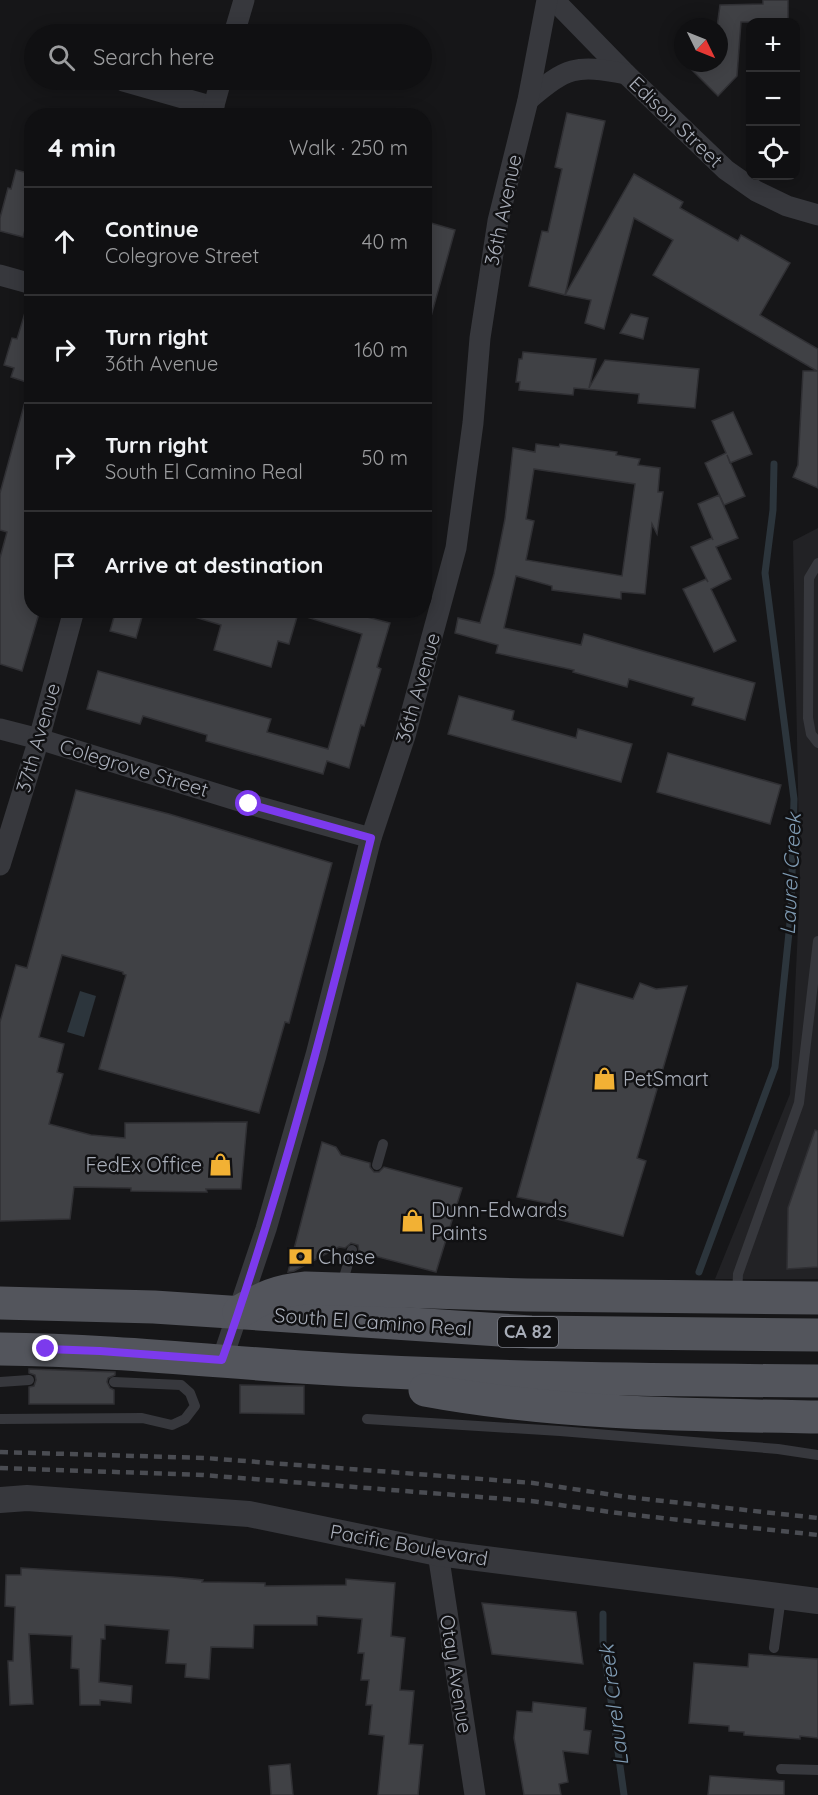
<!DOCTYPE html>
<meta charset="utf-8">
<style>
body{margin:0;font-family:Quicksand,sans-serif;background:#19191b;color:#f1f3f6}
.controls{position:absolute;right:18px;top:18px;display:grid;overflow:hidden;border-radius:12px;box-shadow:0 3px 15px #0003}
.controls button{width:54px;height:54px;display:grid;place-items:center;padding:0;border:0;border-bottom:2px solid #303032;background:#101012;color:#f1f3f6;font:30px sans-serif}
.compass{position:absolute;left:674px;top:18px;width:54px;height:54px;border-radius:50%;background:#101012;box-shadow:0 3px 15px #0003;rotate:133deg}
.stop{position:absolute;width:18px;height:18px;margin:-14px;border:4px solid #7c3aed;border-radius:50%;background:#fff}
.stop.end{background:#7c3aed;border-color:#fff;box-shadow:0 2px 6px #0008}
.list{margin:0;padding:0;list-style:none}
h2{display:flex;justify-content:space-between;align-items:center;height:78px;margin:0;padding:0 24px;font-size:26px}
h2 small{font-size:20px;font-weight:400;color:#9c9d9f}
.list li{display:grid;grid-template-columns:39px 1fr auto;gap:18px;align-items:center;box-sizing:border-box;height:108px;padding:0 24px;border-top:2px solid #303032}
.list b{display:block;font-size:22px;white-space:nowrap}
.list p{margin:0;font-size:20px;white-space:nowrap;color:#9c9d9f}
.list em{font-size:20px;font-style:normal;color:#9c9d9f}
.icon{flex:none;width:33px;height:33px;fill:none;stroke:currentColor;stroke-width:2;stroke-linecap:round;stroke-linejoin:round}
.map{position:relative;flex:none;width:818px;height:1795px;overflow:hidden}
.search{position:absolute;background:#101012;box-shadow:0 3px 15px #0003;left:24px;top:24px;width:408px;height:66px;display:flex;align-items:center;gap:15px;box-sizing:border-box;padding:0 21px;border-radius:33px;color:#9c9d9f;font-size:22px}
.panel{position:absolute;background:#101012;box-shadow:0 3px 15px #0003;left:24px;top:108px;width:408px;height:510px;border-radius:24px}
.map>svg:first-child{display:block}
.built{fill:#222225}
.water{fill:#2c353c}
.lines{fill:none;stroke-linecap:round;stroke-linejoin:round}
.stream{stroke:#2c353c;stroke-width:7}
.building{fill:#404145;stroke:#303034;stroke-width:1.5;fill-rule:evenodd}
.service{stroke:#37383d;stroke-width:10}
.minor{stroke:#37383d;stroke-width:21}
.tertiary{stroke:#37383d;stroke-width:26}
.primary{stroke:#53555c;stroke-width:33}
.rail{stroke:#4a4c52;stroke-width:4.5;stroke-dasharray:8 6;stroke-linecap:butt}
.route{stroke:#7c3aed;stroke-width:8}
.labels{text-anchor:middle;stroke-width:5;stroke-linejoin:round;paint-order:stroke}
.shield{fill:#111113;stroke:#7b7e86;stroke-width:1.5}
.shield-label{font-size:18px;font-weight:bold;fill:#a8adb8}
.street-label{font-size:20px;fill:#a8adb8;stroke:#111113}
.poi-label{font-size:20px;fill:#a8adb8;stroke:#111113;text-anchor:start}
.water-label{font-size:21px;font-style:italic;fill:#7f9bb3;stroke:#111113}
</style>
<div class="map">
<svg width="818" height="1795" viewBox="0 0 818 1795">
<rect width="100%" height="100%" fill="#161618"/>
<polygon class="built" points="818,528 818,1279 715,1279 790,1094 800,887 793,541"/>
<polygon class="water" points="80,991 96,996 84,1037 67,1032"/>
<g class="lines">
<g class="stream">
<polyline points="699,1272 775,1067 791,913 794,799 765,573 773,510 774,464"/>
<polyline points="603,1614 603,1642 624,1795"/>
</g>
</g>
<g class="building">
<polygon points="763,0 788,0 788,22 741,22 737,76 718,96 685,63 719,63 719,27 717,27 720,5 763,4"/>
<polygon points="567,113 605,121 565,295 529,286 542,231 548,232 562,169 555,167"/>
<polygon points="16,170 32,174 32,224 27,223 23,237 0,231 0,218 8,188 11,189"/>
<polygon points="634,174 683,202 680,208 738,241 741,235 790,263 760,315 818,349 818,488 793,477 798,465 803,371 817,371 653,275 673,240 634,218 604,329 585,323 591,300 565,295"/>
<polygon points="431,223 455,230 430,320 424,319 424,247"/>
<polygon points="27,306 32,307 32,384 11,377 14,368 4,365 12,338 17,339"/>
<polygon points="631,314 648,318 643,339 620,333"/>
<polygon points="523,352 596,359 589,388 605,360 699,369 695,408 638,403 639,394 574,388 573,395 519,390 520,382 516,382 519,359 522,359"/>
<polygon points="26,398 32,398 32,610 40,610 22,671 0,664 0,558 7,532 0,530 0,493"/>
<polygon points="733,412 752,454 730,463 727,455 745,496 724,505 705,463 726,453 712,421"/>
<path d="M536 444 559 447 560 444 617 452 616 455 640 459 638 465 660 468 658 492H663L657 534 652 524 645 594 621 592V599L552 590V586L516 576 504 628 581 645 584 634 755 683 745 720 692 705 694 698 629 679 627 687 573 672 574 670 496 653 498 645 455 633 458 618 480 623 494 574 505 519 513 448 535 452ZM534 469 635 484 622 576 526 560 534 521 526 519Z"/>
<polygon points="719,495 738,538 716,547 731,579 711,589 736,641 714,652 683,589 706,579 708,582 691,547 712,538 713,540 698,504"/>
<polygon points="116,610 144,610 136,638 110,631"/>
<polygon points="189,610 299,610 289,644 278,641 271,667 214,650 221,625 188,615"/>
<polygon points="301,610 369,610 367,617 390,623 377,667 381,669 364,726 361,725 349,768 327,761 323,774 206,741 207,735 143,716 140,724 87,709 98,671 271,719 267,732 328,749 362,634 300,615"/>
<polygon points="459,696 514,711 512,720 576,738 578,729 632,744 621,782 448,734"/>
<polygon points="668,753 781,785 770,824 657,792"/>
<polygon points="76,790 169,814 332,863 289,1023 285,1022 259,1113 99,1069 126,975 123,974 123,972 62,955 39,1037 64,1044 57,1072 63,1074 49,1124 91,1135 125,1138 125,1123 247,1122 241,1189 206,1189 207,1192 131,1191 131,1188 74,1187 70,1219 0,1221 0,1022 16,965 27,968"/>
<polygon points="577,983 633,999 640,983 656,989 687,986 637,1158 646,1161 623,1236 549,1217 551,1204 517,1197"/>
<polygon points="815,1130 818,1131 818,1267 787,1269 788,1208"/>
<polygon points="322,1142 336,1147 341,1155 370,1163 370,1167 374,1172 379,1172 384,1167 462,1188 436,1272 359,1252 358,1245 351,1243 345,1248 339,1247 294,1271 288,1272"/>
<polygon points="29,1369 115,1372 115,1375 108,1378 107,1382 110,1388 114,1390 114,1404 29,1404 29,1387 34,1386 36,1380 35,1375 29,1373"/>
<polygon points="240,1385 304,1386 304,1414 240,1413"/>
<polygon points="21,1568 173,1577 203,1580 202,1582 265,1583 265,1586 346,1585 346,1579 395,1583 391,1636 405,1638 400,1690 414,1691 409,1744 423,1745 418,1795 378,1795 384,1736 369,1734 372,1705 366,1705 369,1680 361,1680 364,1653 358,1653 362,1619 317,1616 317,1625 254,1625 253,1648 211,1647 209,1679 185,1677 186,1664 166,1663 169,1630 105,1625 105,1639 101,1639 99,1682 132,1686 131,1703 100,1700 100,1705 80,1705 79,1669 71,1668 72,1636 29,1634 33,1704 10,1705 8,1661 13,1661 15,1607 5,1606 6,1575 21,1575"/>
<polygon points="482,1603 576,1612 583,1664 492,1654"/>
<polygon points="749,1654 818,1659 818,1738 800,1736 800,1739 744,1735 744,1732 729,1731 729,1726 689,1723 694,1663 748,1667"/>
<polygon points="533,1702 586,1708 584,1730 591,1731 588,1754 563,1751 568,1782 559,1784 561,1795 524,1795 514,1738 517,1711 532,1712"/>
<polygon points="290,1764 293,1795 271,1795 269,1766"/>
<polygon points="710,1776 784,1781 784,1795 708,1795"/>
</g>
<g class="lines">
<g class="service">
<polyline points="818,563 809,578 808,718 811,734 818,743"/>
<polyline points="377,1165 383,1144"/>
<polyline points="342,1284 352,1250"/>
<polyline points="737,1295 738,1274 799,1103 818,941"/>
<polyline points="0,1382 29,1380"/>
<polyline points="0,1419 142,1418 172,1425 185,1419 195,1406 190,1393 181,1385 114,1382"/>
<polyline points="367,1419 560,1431 778,1449 818,1455"/>
<polyline points="774,1648 781,1597"/>
<polyline points="781,1769 818,1770"/>
</g>
<g class="minor">
<polyline points="554,0 626,74 726,170 756,191 787,206 818,215"/>
<polyline points="234,34 244,0"/>
<polyline points="123,81 214,107"/>
<path d="M528 100C567 67 575 64 626 74"/>
<polyline points="211,116 221,80"/>
<polyline points="0,275 32,284"/>
<polyline points="0,729 39,739 249,804 371,838"/>
<polyline points="0,865 39,739 74,610"/>
<polyline points="222,1360 266,1229 316,1055 371,838 405,736 456,548 473,423 480,338 498,221 528,100 547,0"/>
<polyline points="438,1553 475,1795"/>
</g>
<polyline class="tertiary" points="0,1500 27,1498 249,1514 438,1553 818,1601"/>
<g class="primary">
<polyline points="0,1303 154,1307 531,1332 818,1335"/>
<path d="M239 1312C264 1297 276 1291 306 1288L527 1295 818 1298"/>
<path d="M0 1349C100 1350 200 1360 300 1367 472 1378 645 1380 818 1381"/>
<path d="M425 1390C554 1414 687 1415 818 1417"/>
</g>
<g class="rail">
<polyline points="0,1452 205,1458 417,1474 533,1483 627,1497 818,1518"/>
<polyline points="0,1468 203,1475 531,1501 625,1514 818,1535"/>
</g>
</g>
<g class="lines">
<path class="route" d="M46 1349 100 1351 222 1360C282 1189 327 1014 371 838L249 804"/>
</g>
<defs>
<symbol id="shop-bare" viewBox="-9 -9 18 18"><path d="M-5-2.5h2.3a2.7 3.5 0 0 1 5.4 0H5L5.5 6h-11ZM-1.5-2.5h3a1.5 2.3 0 0 0-3 0Z" fill="#f2b134" stroke="#111113" stroke-width="2.5" paint-order="stroke"/></symbol>
<symbol id="bank-bare" viewBox="-9 -9 18 18"><path d="M-6-4H6V4H-6ZM0-2.3a2.3 2.3 0 1 0 0 4.6a2.3 2.3 0 1 0 0-4.6Z" fill="#f2b134" stroke="#111113" stroke-width="2.5" paint-order="stroke"/></symbol>
</defs>
<g fill-rule="evenodd">
<use href="#shop-bare" x="588" y="1062" width="33" height="33"/>
<use href="#shop-bare" x="204" y="1148" width="33" height="33"/>
<use href="#shop-bare" x="396" y="1204" width="33" height="33"/>
<use href="#bank-bare" x="284" y="1240" width="33" height="33"/>
</g>
<g class="labels">
<rect class="shield" x="498" y="1317" width="60" height="30" rx="4.5"/>
<g class="shield-label">
<text x="528" y="1338">CA 82</text>
</g>
<g class="street-label">
<text transform="translate(676 122) rotate(44)" y="7">Edison Street</text>
<text transform="translate(503 210) rotate(-78)" y="7">36th Avenue</text>
<text transform="translate(418 688) rotate(-74)" y="7">36th Avenue</text>
<text transform="translate(38 738) rotate(-74)" y="7">37th Avenue</text>
<text transform="translate(134 768) rotate(17)" y="7">Colegrove Street</text>
<text transform="translate(373 1322) rotate(4)" y="7">South El Camino Real</text>
<text transform="translate(409 1545) rotate(10)" y="7">Pacific Boulevard</text>
<text transform="translate(456 1674) rotate(81)" y="7">Otay Avenue</text>
</g>
<g class="poi-label">
<text x="623" y="1086">PetSmart</text>
<text x="202" y="1172" text-anchor="end">FedEx Office</text>
<text x="431" y="1217">Dunn-Edwards<tspan x="431" dy="23">Paints</tspan></text>
<text x="318" y="1264">Chase</text>
</g>
<g class="water-label">
<text transform="translate(791 874) rotate(-87)" y="7">Laurel Creek</text>
<text transform="translate(614 1705) rotate(-97)" y="7">Laurel Creek</text>
</g>
</g>
</svg>
<div class="controls">
<button>+</button>
<button>−</button>
<button><svg class="icon" aria-label="locate" viewBox="0 0 24 24"><circle cx="12" cy="12" r="6"/><path d="M12 2v4M12 18v4M2 12h4M18 12h4"/></svg></button>
</div>
<svg class="compass" viewBox="-18 -18 36 36"><path d="M0-13l5 13h-10z" fill="#e53935"/><path d="M0 13l5-13h-10z" fill="#9c9d9f"/></svg>
<div class="stop" style="left:249px;top:804px"></div>
<div class="stop end" style="left:46px;top:1349px"></div>
<div class="search"><svg class="icon" aria-label="search" viewBox="0 0 24 24"><circle cx="10" cy="10" r="6"/><path d="M15 15l6 6"/></svg>Search here</div>
<section class="panel">
<h2>4 min<small>Walk · 250 m</small></h2>
<ul class="list">
<li><svg class="icon" aria-label="ahead" viewBox="0 0 24 24"><path d="M12 20V5M6 11l6-6 6 6"/></svg><div><b>Continue</b><p>Colegrove Street</p></div><em>40 m</em></li>
<li><svg class="icon" aria-label="right" viewBox="0 0 24 24"><path d="M7 20v-9h11M14 6l5 5-5 5"/></svg><div><b>Turn right</b><p>36th Avenue</p></div><em>160 m</em></li>
<li><svg class="icon" aria-label="right" viewBox="0 0 24 24"><path d="M7 20v-9h11M14 6l5 5-5 5"/></svg><div><b>Turn right</b><p>South El Camino Real</p></div><em>50 m</em></li>
<li><svg class="icon" aria-label="arrive" viewBox="0 0 24 24"><path d="M6 21V4h12l-3 4 3 4H6"/></svg><div><b>Arrive at destination</b></div></li>
</ul>
</section>
</div>
